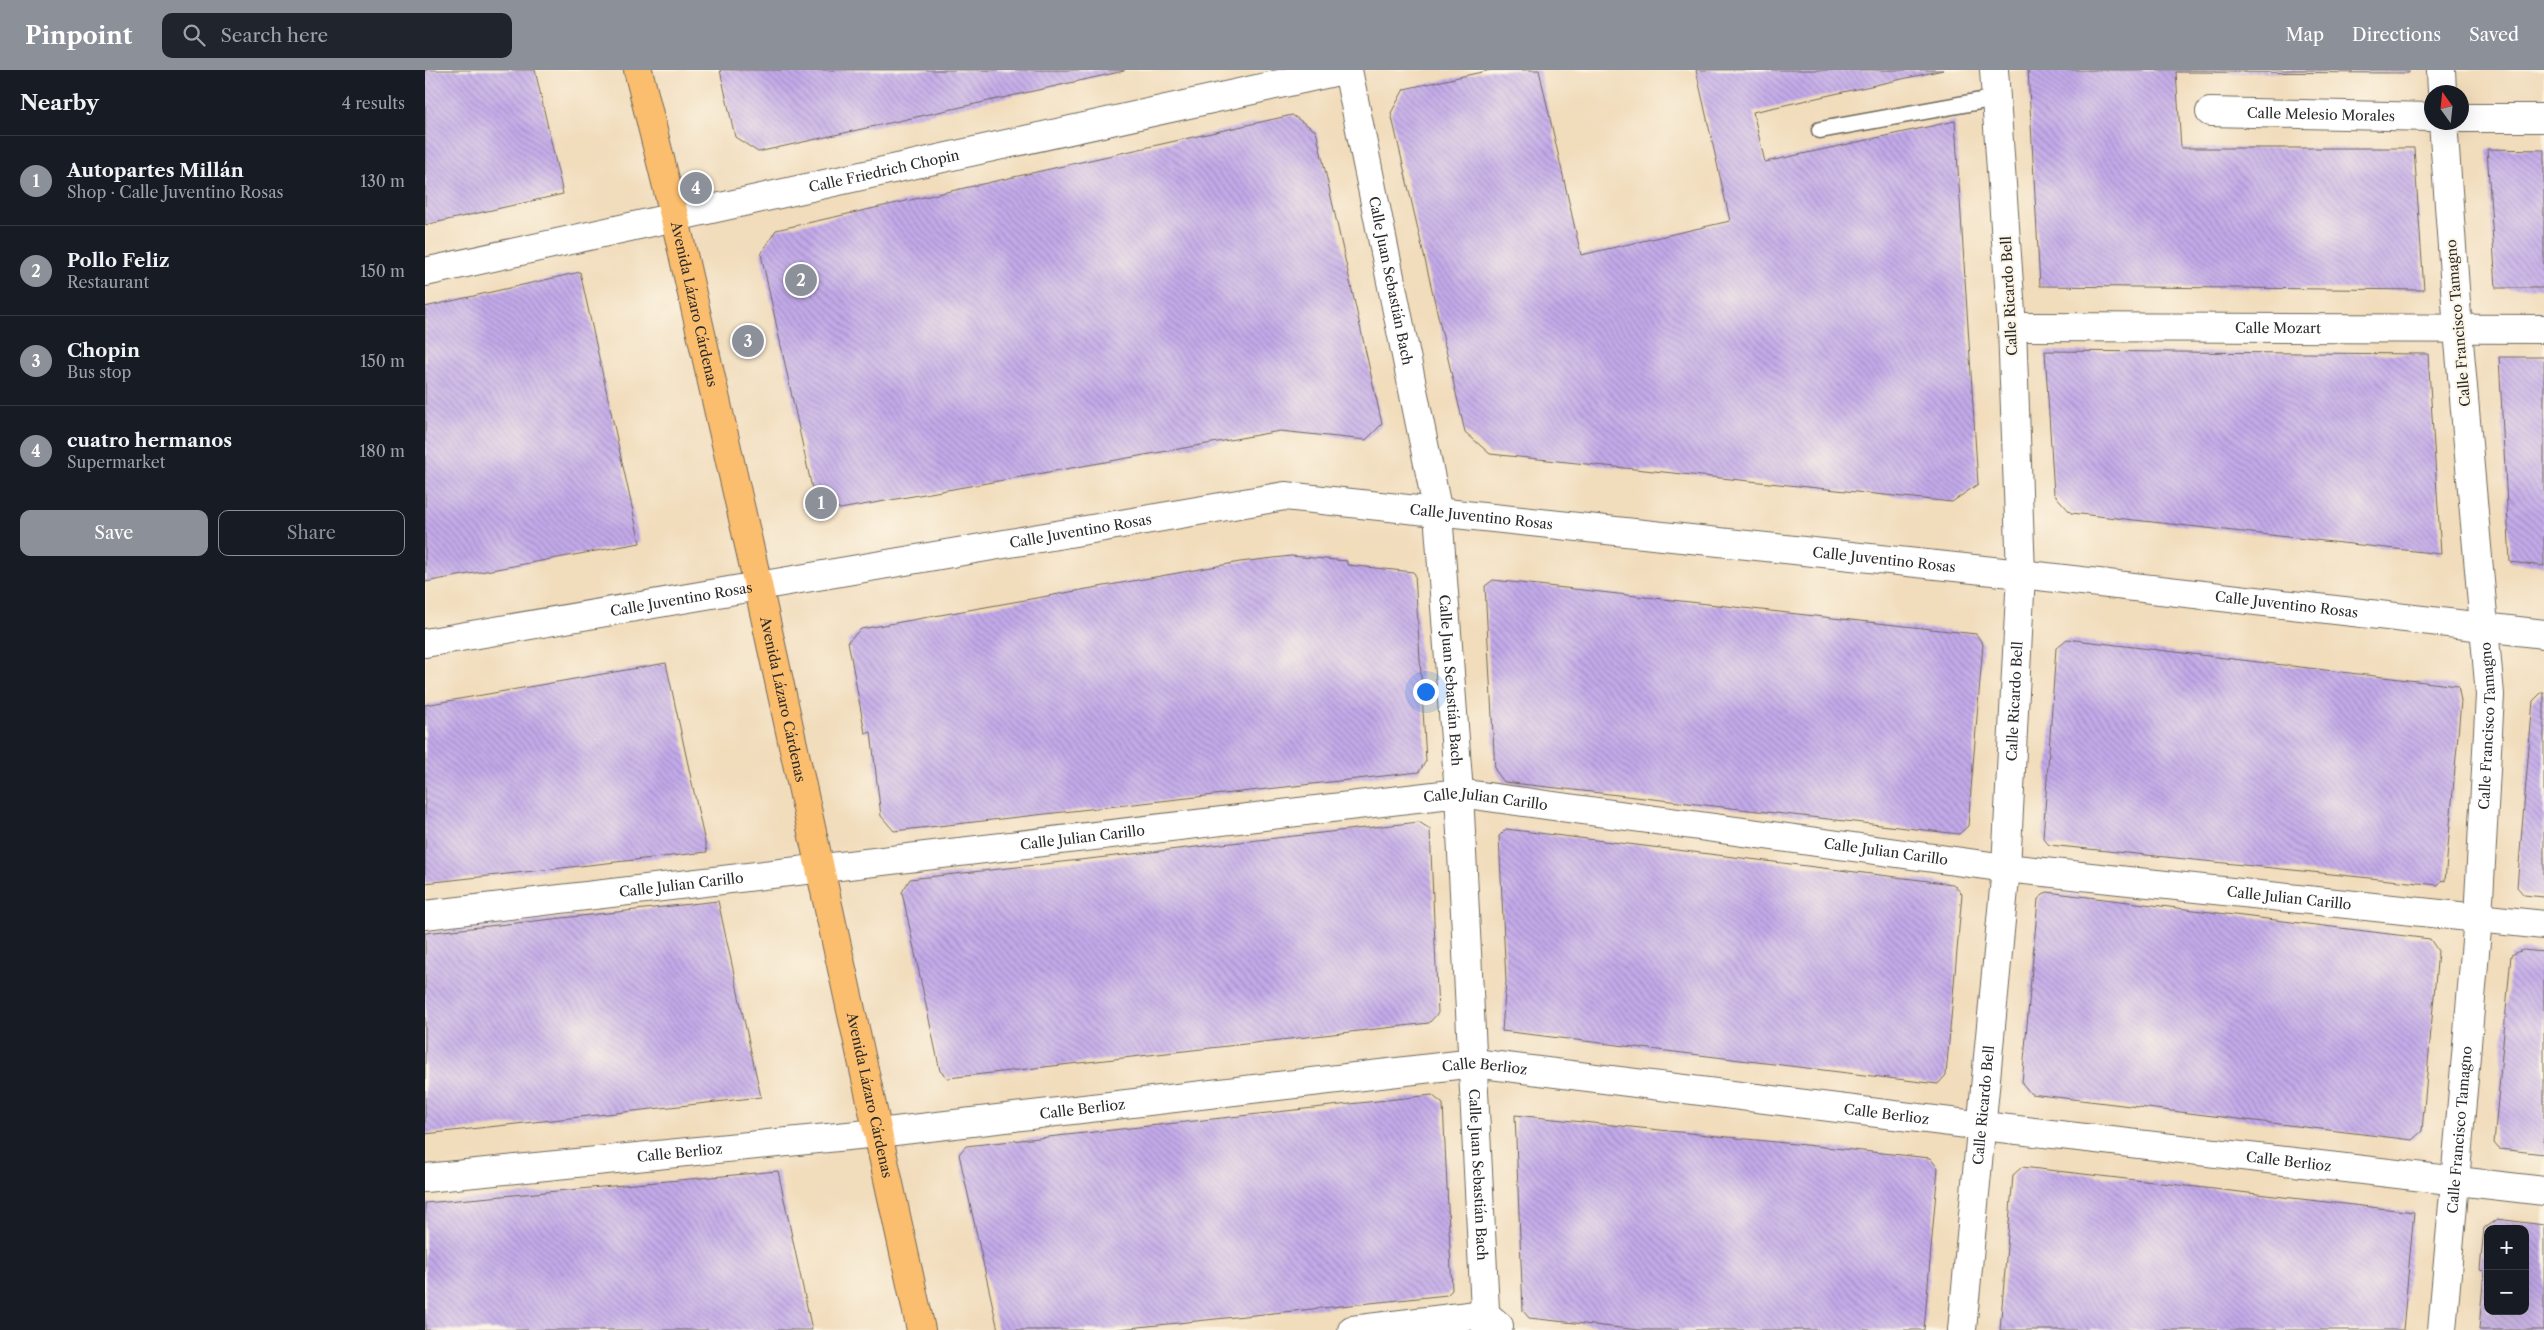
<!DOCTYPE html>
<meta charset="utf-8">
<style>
body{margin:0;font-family:"Libre Caslon Text",serif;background:#20242c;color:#f1f3f6}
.controls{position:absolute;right:15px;bottom:15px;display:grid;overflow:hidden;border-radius:10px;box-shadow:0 5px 20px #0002}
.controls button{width:45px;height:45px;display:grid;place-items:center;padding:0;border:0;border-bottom:1px solid #363941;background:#171b24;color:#f1f3f6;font:25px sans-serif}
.compass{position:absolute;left:1999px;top:15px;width:45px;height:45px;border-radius:50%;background:#171b24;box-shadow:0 5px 20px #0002;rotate:345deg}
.you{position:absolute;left:1000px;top:621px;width:18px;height:18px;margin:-12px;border:4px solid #fff;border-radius:50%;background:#1a73e8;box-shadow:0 0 0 8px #1a73e833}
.badge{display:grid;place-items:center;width:32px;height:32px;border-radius:50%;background:#8c9099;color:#fff;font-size:16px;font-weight:700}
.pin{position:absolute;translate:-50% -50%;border:2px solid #fff;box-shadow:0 1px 5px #0006}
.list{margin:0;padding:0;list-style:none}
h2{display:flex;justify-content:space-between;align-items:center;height:65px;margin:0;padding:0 20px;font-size:21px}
h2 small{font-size:16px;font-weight:400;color:#9ea1a6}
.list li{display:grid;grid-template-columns:32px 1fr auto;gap:15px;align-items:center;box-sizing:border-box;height:90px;padding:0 20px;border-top:1px solid #363941}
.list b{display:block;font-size:19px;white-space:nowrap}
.list p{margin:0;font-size:16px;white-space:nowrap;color:#9ea1a6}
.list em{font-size:16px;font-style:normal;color:#9ea1a6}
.actions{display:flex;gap:10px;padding:15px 20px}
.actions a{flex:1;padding:11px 0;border:1px solid #8c9099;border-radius:10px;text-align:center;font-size:18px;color:#8c9099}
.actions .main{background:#8c9099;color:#fff}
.icon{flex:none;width:28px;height:28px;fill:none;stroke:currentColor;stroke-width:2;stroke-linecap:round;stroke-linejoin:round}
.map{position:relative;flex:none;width:2119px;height:1260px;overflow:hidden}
header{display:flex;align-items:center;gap:30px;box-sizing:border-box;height:70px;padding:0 25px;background:#8c9099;color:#fff}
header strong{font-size:24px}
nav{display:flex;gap:28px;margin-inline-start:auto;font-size:18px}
.search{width:350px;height:45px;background:#20242c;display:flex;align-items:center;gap:12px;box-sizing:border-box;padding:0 18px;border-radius:10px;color:#9ea1a6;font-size:19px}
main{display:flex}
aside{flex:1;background:#171b24}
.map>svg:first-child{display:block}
.building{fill:url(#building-back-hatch);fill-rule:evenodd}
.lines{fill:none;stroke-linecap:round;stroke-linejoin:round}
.service-casing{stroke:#70695d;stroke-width:19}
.minor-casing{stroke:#70695d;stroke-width:30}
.tertiary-casing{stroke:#70695d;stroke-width:30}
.primary-casing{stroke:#70695d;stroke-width:30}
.service{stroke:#fff;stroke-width:16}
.minor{stroke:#fff;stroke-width:28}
.tertiary{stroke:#fff;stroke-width:28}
.primary{stroke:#fbbd6e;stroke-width:28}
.labels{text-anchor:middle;stroke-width:4;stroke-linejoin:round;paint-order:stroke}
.street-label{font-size:14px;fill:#2b2b2b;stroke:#fcf5e5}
</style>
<header>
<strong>Pinpoint</strong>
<div class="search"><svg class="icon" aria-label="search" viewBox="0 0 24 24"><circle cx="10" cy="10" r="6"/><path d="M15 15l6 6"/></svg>Search here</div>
<nav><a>Map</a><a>Directions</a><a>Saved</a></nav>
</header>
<main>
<aside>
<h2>Nearby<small>4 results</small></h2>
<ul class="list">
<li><span class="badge">1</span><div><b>Autopartes Millán</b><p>Shop · Calle Juventino Rosas</p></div><em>130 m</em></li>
<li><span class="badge">2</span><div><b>Pollo Feliz</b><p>Restaurant</p></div><em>150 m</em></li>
<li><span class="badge">3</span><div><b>Chopin</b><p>Bus stop</p></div><em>150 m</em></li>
<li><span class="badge">4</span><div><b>cuatro hermanos</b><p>Supermarket</p></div><em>180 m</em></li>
</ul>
<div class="actions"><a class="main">Save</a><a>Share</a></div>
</aside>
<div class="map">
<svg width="2119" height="1260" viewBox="0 0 2119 1260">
<defs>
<pattern id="building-back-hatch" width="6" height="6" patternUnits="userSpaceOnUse" patternTransform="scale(1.25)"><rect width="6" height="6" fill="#c3aaea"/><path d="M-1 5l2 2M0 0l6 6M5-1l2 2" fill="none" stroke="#9f8bbe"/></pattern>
</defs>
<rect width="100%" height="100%" fill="#fcf5e5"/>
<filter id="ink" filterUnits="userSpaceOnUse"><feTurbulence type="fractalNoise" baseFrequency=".02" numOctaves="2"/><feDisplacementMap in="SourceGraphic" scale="10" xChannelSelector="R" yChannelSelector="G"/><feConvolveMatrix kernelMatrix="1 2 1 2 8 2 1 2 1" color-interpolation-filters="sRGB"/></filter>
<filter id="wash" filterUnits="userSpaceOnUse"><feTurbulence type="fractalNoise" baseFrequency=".0096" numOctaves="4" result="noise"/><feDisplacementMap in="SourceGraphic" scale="20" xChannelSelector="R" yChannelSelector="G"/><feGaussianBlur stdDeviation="1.12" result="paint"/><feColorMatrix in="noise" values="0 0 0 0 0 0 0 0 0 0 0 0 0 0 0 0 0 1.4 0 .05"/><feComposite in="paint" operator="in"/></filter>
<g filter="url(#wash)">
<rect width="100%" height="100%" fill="#f1dcbb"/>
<g id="blocks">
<g class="building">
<polygon points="0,0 110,0 138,124 0,155"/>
<polygon points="295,0 699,0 699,1 333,82 310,67"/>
<polygon points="1066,0 1114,0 1156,185 1305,151 1271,0 1518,0 1328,42 1340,92 1530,51 1553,414 1527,432 1065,384 1040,362 966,43 979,19"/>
<polygon points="1603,0 1984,0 1984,3 1751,2 1756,78 1989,78 1999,220 1615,216"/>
<polygon points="867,45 891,61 898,91 957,354 941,370 855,361 415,439 388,423 336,184 351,160"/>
<polygon points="2062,79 2119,80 2119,218 2071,218"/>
<polygon points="155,202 215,473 0,512 0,237"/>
<polygon points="1620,281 2003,284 2016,484 1646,443 1629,424"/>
<polygon points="2074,287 2119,287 2119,496 2085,492"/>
<polygon points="866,486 922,491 922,495 988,502 990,504 1001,691 994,702 469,761 456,746 446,662 440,663 423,571 436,559 815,492"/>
<polygon points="1068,510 1551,564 1558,574 1543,756 1534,764 1079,712 1070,700 1065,611 1060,516"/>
<polygon points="1642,569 2033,616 2036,631 2020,811 2017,810 2013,815 1624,775 1618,768 1631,578"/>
<polygon points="241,593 282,782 0,813 0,635"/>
<polygon points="2116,623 2119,623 2119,827 2099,825 2092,817 2108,631"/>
<polygon points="994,752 1005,759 1013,943 1004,953 523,1008 515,1001 477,822 485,809"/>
<polygon points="1081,759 1528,814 1537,824 1521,1005 1513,1014 1077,961 1081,911 1074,766"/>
<polygon points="1622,822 2005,869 2013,881 1997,1061 1987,1070 1606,1024 1597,1013 1613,829"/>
<polygon points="293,831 336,1027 0,1064 0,863"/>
<polygon points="2098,880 2119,882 2119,1084 2074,1079 2069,1073 2086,885"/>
<polygon points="1007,1025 1018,1034 1027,1220 1022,1225 685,1260 573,1260 534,1084 541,1076"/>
<polygon points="1090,1045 1505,1088 1513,1098 1499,1260 1214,1260 1104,1248 1098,1241"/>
<polygon points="1597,1097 1989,1142 1978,1260 1575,1260 1588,1105"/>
<polygon points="353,1101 387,1260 0,1260 0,1133"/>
<path d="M2072 1149 2119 1155V1260H2054L2059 1201 2055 1200 2059 1158ZM2063 1159H2100V1241H2063Z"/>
</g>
</g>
</g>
<g filter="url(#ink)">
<use href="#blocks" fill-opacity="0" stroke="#70695d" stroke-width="1"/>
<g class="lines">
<defs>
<polyline id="service" points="1395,60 1572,28"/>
<g id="minor">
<path id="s1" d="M923 0 1013 443 1034 723 1061 1260"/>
<polyline points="2016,0 2017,22"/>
<path id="s2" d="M1785 42 2006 47"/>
<polyline points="2036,48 2119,48"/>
<path id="s3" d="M0 202 918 0"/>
<path id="s4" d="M1587 257 2119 259"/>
<path id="s5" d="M0 845 1034 723 1581 798 2119 855"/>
<path id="s6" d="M0 1108 453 1063 1049 993 1558 1056 2119 1121"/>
<polyline points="927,1260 1060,1244 1074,1256"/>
<path id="s7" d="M1537 1260 1581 798 1596 504 1587 257 1569 0"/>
<path id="s8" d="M2017 1260 2053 848 2065 625 2033 260 2018 52"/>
</g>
<g id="tertiary">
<path id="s9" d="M0 573 860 426 1596 504 2119 564"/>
</g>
<g id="primary">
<path id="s10" d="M213 0 250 149 333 515 496 1260"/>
</g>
</defs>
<use href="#service" class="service-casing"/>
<use href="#minor" class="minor-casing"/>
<use href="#tertiary" class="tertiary-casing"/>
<use href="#primary" class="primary-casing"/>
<use href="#service" class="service"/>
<use href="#minor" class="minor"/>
<use href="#tertiary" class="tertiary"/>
<use href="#primary" class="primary"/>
</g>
</g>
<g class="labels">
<g class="street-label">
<text dy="5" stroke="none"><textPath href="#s2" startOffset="111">Calle Melesio Morales</textPath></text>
<text dy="5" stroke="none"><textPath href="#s3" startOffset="470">Calle Friedrich Chopin</textPath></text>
<text dy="5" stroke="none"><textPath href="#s1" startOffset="215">Calle Juan Sebastián Bach</textPath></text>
<text transform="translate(1584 226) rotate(-93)" y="5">Calle Ricardo Bell</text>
<text dy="5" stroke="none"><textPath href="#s10" startOffset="241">Avenida Lázaro Cárdenas</textPath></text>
<text transform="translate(2033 253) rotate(-95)" y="5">Calle Francisco Tamagno</text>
<text dy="5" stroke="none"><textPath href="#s4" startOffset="266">Calle Mozart</textPath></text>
<text dy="5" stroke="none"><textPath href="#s9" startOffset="1070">Calle Juventino Rosas</textPath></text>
<text dy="5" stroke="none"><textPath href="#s9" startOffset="665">Calle Juventino Rosas</textPath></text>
<text dy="5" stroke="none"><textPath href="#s9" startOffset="1475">Calle Juventino Rosas</textPath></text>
<text dy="5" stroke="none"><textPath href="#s9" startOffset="260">Calle Juventino Rosas</textPath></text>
<text dy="5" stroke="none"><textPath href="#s9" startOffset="1880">Calle Juventino Rosas</textPath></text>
<text dy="5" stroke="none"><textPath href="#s1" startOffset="620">Calle Juan Sebastián Bach</textPath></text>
<text dy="5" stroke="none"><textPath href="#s10" startOffset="646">Avenida Lázaro Cárdenas</textPath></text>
<text dy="5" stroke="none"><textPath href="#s7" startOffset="631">Calle Ricardo Bell</textPath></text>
<text dy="5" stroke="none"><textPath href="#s8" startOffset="606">Calle Francisco Tamagno</textPath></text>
<text dy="5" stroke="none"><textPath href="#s5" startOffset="1068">Calle Julian Carillo</textPath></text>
<text dy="5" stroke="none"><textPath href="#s5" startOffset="662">Calle Julian Carillo</textPath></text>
<text dy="5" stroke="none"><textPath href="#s5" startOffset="1472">Calle Julian Carillo</textPath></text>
<text dy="5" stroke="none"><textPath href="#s5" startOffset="258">Calle Julian Carillo</textPath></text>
<text dy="5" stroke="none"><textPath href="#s5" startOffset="1878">Calle Julian Carillo</textPath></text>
<text dy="5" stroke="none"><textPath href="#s6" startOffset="1066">Calle Berlioz</textPath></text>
<text dy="5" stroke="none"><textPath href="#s10" startOffset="1051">Avenida Lázaro Cárdenas</textPath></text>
<text dy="5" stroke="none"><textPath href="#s7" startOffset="226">Calle Ricardo Bell</textPath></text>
<text dy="5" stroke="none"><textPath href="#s6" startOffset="661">Calle Berlioz</textPath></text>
<text dy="5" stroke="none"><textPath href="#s6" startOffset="1471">Calle Berlioz</textPath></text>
<text dy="5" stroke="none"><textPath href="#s8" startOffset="201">Calle Francisco Tamagno</textPath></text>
<text dy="5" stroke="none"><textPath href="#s6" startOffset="256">Calle Berlioz</textPath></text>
<text dy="5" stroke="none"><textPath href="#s6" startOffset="1876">Calle Berlioz</textPath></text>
<text dy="5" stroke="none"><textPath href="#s1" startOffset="1115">Calle Juan Sebastián Bach</textPath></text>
</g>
</g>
</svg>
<div class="controls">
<button>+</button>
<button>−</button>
</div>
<svg class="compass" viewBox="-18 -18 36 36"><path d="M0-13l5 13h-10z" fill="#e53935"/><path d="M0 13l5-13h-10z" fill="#9ea1a6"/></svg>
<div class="you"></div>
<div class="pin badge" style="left:396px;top:433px">1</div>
<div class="pin badge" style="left:376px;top:210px">2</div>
<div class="pin badge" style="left:323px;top:271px">3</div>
<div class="pin badge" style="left:271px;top:118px">4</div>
</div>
</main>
